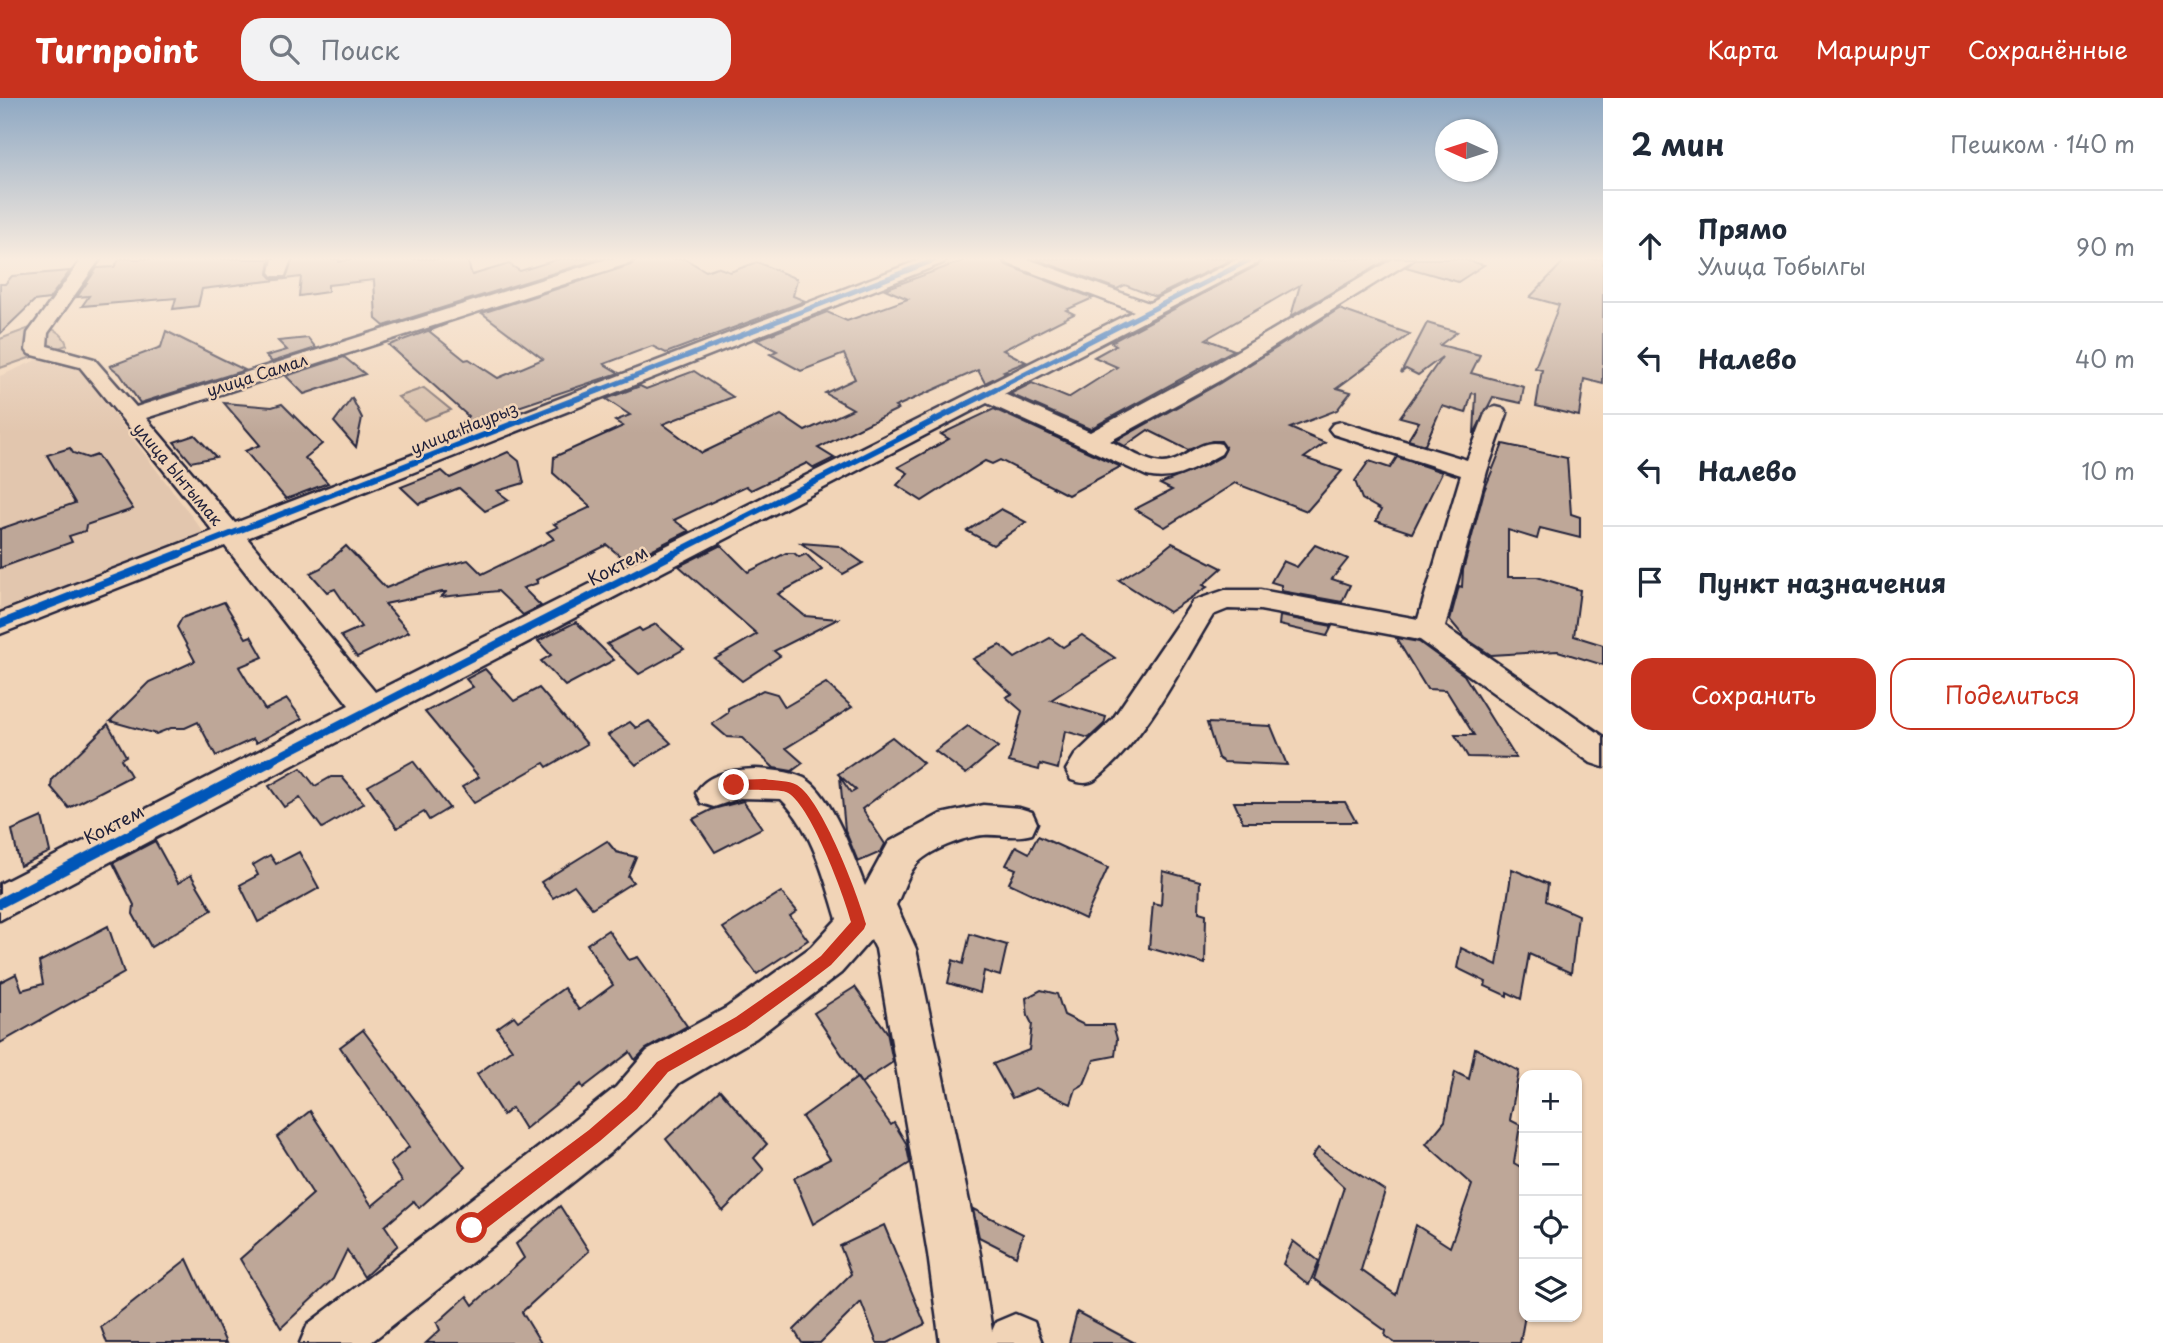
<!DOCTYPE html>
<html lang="ru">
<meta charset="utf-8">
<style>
body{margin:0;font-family:"Playpen Sans",sans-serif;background:#f2f2f3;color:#1f2937}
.controls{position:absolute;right:21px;bottom:21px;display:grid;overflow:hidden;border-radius:14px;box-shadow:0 2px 5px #0004}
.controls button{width:63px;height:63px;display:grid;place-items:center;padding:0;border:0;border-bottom:2px solid #e0e1e3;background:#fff;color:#1f2937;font:35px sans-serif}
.compass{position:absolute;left:1435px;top:21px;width:63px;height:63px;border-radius:50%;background:#fff;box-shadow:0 2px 5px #0004;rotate:273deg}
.stop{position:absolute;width:21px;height:21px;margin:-16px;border:5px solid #c8321e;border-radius:50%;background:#fff}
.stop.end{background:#c8321e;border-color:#fff;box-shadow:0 2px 7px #0008}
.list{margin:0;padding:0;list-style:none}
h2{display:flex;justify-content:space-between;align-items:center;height:91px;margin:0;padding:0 28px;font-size:30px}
h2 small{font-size:23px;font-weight:400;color:#747a83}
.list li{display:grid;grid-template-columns:46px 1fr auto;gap:21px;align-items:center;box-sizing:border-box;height:112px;padding:0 28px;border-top:2px solid #e0e1e3}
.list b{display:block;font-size:26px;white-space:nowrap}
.list p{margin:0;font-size:23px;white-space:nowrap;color:#747a83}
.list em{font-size:23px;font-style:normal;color:#747a83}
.actions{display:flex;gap:14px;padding:21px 28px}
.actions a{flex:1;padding:16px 0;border:2px solid #c8321e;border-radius:21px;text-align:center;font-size:24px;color:#c8321e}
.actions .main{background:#c8321e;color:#fff}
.icon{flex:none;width:38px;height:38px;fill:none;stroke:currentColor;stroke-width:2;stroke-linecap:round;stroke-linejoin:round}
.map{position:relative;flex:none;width:1603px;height:1245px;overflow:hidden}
header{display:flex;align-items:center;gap:42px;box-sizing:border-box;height:98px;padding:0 35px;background:#c8321e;color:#fff}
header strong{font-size:33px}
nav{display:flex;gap:38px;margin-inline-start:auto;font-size:24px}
.search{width:490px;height:63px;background:#f2f2f3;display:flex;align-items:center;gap:18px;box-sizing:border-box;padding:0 24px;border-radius:21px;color:#747a83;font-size:26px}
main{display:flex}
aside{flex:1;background:#fff}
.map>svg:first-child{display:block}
.built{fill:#e2c6ae}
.green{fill:#d3baa5;stroke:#7a6e70;stroke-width:2}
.building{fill:#bea798;stroke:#22223b;stroke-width:2}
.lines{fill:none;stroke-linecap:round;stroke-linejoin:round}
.minor-casing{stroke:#22223b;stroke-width:5}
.minor{fill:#f1d4b7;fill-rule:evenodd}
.cycleway-far3-casing{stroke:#f1d4b7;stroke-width:8}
.cycleway-far2-casing{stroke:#f1d4b7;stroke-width:10}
.cycleway-far1-casing{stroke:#f1d4b7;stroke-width:12}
.cycleway-casing{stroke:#f1d4b7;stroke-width:15}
.cycleway-far3{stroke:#0057b8;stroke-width:5}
.cycleway-far2{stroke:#0057b8;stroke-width:6}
.cycleway-far1{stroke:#0057b8;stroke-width:8}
.cycleway{stroke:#0057b8;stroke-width:10}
.route{fill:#c8321e}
.labels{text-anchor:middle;stroke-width:5;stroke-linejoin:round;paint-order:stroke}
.far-street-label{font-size:16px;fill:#22223b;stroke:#f1d4b7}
.street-label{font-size:18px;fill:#22223b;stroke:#f1d4b7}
</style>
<header>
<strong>Turnpoint</strong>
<div class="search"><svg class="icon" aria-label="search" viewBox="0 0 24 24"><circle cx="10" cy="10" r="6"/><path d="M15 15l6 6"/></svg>Поиск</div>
<nav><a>Карта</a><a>Маршрут</a><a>Сохранённые</a></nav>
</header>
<main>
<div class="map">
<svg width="1603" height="1245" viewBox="0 0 1603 1245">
<rect width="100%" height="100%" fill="#f1d4b7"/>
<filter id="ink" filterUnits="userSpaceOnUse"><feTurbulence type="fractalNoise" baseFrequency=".0143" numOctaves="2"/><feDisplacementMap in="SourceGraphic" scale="14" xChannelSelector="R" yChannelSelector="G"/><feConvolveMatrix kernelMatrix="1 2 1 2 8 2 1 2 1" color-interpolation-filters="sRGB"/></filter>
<g filter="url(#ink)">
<polygon class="built" points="64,250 205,436 0,514 0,278"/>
<g class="green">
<path d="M38 227C51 230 63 233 67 247L0 270V241Z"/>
<polygon points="424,290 451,312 424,322 398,299"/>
</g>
<g class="building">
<polygon points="120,161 270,161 268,176 273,181 285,181 202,191 198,208 173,211 176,200 82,208 89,198 77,199 97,170 114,169"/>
<polygon points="293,161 339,161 339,164 350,161 467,161 472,177 509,166 520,173 559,161 599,161 384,228 376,221 374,182 328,187 328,194 299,198 301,179 285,181"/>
<polygon points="636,161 685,161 706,173 717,169 730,174 757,164 797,181 793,198 805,203 666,255 652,248 604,266 619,275 512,311 516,314 450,339 468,318 389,247 447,226 429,233 465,262 469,261 498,280 543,261 482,215 631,167"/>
<polygon points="968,161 1001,161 1006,167 1093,200 1066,212 1074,216 1003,252 1026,264 1004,273 1007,274 985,285 978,272 895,309 898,311 818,350 834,360 814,370 807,365 751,392 746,388 674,422 689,433 627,464 607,447 536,482 538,485 523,490 541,508 523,517 498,493 441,499 446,494 442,494 385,506 409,534 357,559 341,538 361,529 335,491 327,494 310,475 321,470 346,448 386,490 430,472 468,462 482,476 554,441 547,434 558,429 554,426 591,409 553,375 554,359 623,328 615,323 630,317 606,301 640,288 646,291 694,273 733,299 663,326 702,355 781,317 805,333 853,311 825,295 855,281 844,256 801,273 770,256 777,253 756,242 827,214 847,223 908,201 885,191"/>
<polygon points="1035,161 1233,161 1155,199 1125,187 1117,191"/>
<polygon points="1263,161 1389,161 1291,218 1300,187 1206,241 1234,252 1090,331 1010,296 1032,285 1068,300 1117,269 1094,259 1116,247 1111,244 1258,167"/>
<polygon points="1416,161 1461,161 1484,167 1458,184 1406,169"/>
<polygon points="1566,161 1603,161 1603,286 1584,281 1579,318 1536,308 1542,272 1535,270 1559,207 1530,199"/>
<polygon points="70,173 49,201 34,203 0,236 0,186 5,186 12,178"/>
<polygon points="1339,211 1410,236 1337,290 1351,294 1337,312 1290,330 1325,345 1304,360 1342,373 1307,413 1235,385 1165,429 1135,411 1172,392 1160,386 1204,368 1222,358 1226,350 1221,343 1212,343 1188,352 1148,332 1125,348 1116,343 1220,285"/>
<polygon points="1427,225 1457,234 1440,247 1480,257 1471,275 1524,289 1521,305 1493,299 1474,336 1476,296 1472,295 1466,315 1442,308 1425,347 1408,342 1419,324 1400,319 1442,259 1418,277 1406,271 1401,275"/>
<polygon points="166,233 220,260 245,272 140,305 120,276 110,268 161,249"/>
<polygon points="308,240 316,250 272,264 266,258 287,252 278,243"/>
<polygon points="344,259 365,276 304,296 286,278"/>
<polygon points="352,300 362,320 356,349 334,324"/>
<polygon points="224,305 272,309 282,306 322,346 305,360 328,385 286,401 245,353 260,347"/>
<polygon points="994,311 1117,367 1120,369 1068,397 1000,362 992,366 985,363 922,403 897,387 908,375 898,369 949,341 941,336"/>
<polygon points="195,337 216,359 191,364 174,344"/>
<polygon points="1503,346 1567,360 1571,416 1580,419 1580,440 1540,430 1537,441 1508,432 1508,479 1537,479 1580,492 1574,538 1603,547 1603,567 1558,553 1491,557 1465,540 1450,522 1459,488 1462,489 1463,472 1484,393"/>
<polygon points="70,350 73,355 88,360 97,357 133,411 86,427 85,433 69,438 72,444 0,470 0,431 75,405 47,357"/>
<polygon points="508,354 519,363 524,385 497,393 509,402 485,413 459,390 419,406 401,389 442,373 450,380"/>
<polygon points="1397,359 1442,374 1412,435 1376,423 1381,412 1362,401 1355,383 1369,363 1390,370"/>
<polygon points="1001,411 1026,424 993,447 967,433"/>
<polygon points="801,445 839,448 863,465 843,476"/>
<polygon points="1172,445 1222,470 1203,487 1207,489 1169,514 1119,482 1147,465"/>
<polygon points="721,447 748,474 786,455 794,455 799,459 806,456 822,472 778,496 805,518 838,521 774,553 780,558 742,583 715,561 757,536 679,468"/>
<polygon points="1315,447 1348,461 1332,481 1350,487 1342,504 1281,493 1281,487 1271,484 1283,463 1297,469"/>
<polygon points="224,504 246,540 251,538 263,559 239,569 265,612 287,601 302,621 256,645 253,641 216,658 198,624 185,630 171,630 156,636 110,623 149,584 195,563 177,529 182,520"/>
<polygon points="1280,518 1332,528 1327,538 1279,527"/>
<polygon points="576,524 614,562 565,588 541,563 551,557 538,543"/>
<polygon points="656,526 684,551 639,576 607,546 639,530 642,533"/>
<polygon points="1082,537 1115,560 1051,602 1106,619 1104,626 1089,640 1065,633 1058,671 1040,666 1039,672 1009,664 1022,613 1006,599 1012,596 973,561 1000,547 1015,560 1050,540 1063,549"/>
<polygon points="1396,540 1419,544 1464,577 1516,660 1468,659 1455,637 1474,637 1446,592 1427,591"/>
<polygon points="485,571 514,603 539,590 587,646 547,669 544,665 474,705 462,689 479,679 425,614 473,589 466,581"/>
<polygon points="826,585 852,609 786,650 803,665 792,673 774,670 742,640 727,639 712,626 728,615 728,610 763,592 777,596 785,609"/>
<polygon points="649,623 671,645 636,667 608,637 630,624 636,630"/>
<polygon points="1207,625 1271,628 1287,667 1224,664 1218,660"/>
<polygon points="108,626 126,658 121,661 131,678 69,710 51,689 52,681"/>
<polygon points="968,628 998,649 966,676 935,653"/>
<polygon points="892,639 923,665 862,711 885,746 881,754 858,764 845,732 840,679 851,695 856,692 838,676"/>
<polygon points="413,663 449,710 429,722 424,714 397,730 368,688"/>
<polygon points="301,670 315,688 331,679 342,679 364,705 322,730 300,700 284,709 269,688"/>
<polygon points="743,703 762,730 715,754 693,721 713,711"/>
<polygon points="1234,704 1345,704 1356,724 1243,724"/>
<polygon points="42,719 50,754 20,768 12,732"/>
<polygon points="1038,738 1108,770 1085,821 1009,785 1016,771 1006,767 1016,748 1029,755"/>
<polygon points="155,743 178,785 191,777 212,812 151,849 133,816 134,807 113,765"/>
<polygon points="607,743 616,754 636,759 628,778 633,784 592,810 574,787 553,800 541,784"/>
<polygon points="299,754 319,790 258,824 240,787 258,777 253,767 270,757 276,766"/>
<polygon points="1512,771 1548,786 1546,803 1578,817 1571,875 1529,856 1521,901 1507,894 1507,898 1485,888 1486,884 1457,870 1461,850 1497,867"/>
<polygon points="1163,773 1200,783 1199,814 1206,816 1205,866 1149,850 1153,805 1161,807"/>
<polygon points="781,794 797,813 790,818 808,842 757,876 723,830"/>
<polygon points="108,828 124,875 0,945 0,884 16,876 22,892 43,886 39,864"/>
<polygon points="608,832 629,862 638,859 687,928 646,951 635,962 630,954 583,990 581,986 525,1031 512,1010 503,1017 477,976 512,951 497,930 514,918 518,923 564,890 579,912 613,887 587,846"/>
<polygon points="970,836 1007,847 1000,878 984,873 980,895 948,885 953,862 963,866"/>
<polygon points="855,889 887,934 893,964 861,985 814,915"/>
<polygon points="1041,892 1057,896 1064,917 1084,927 1113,927 1117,941 1115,958 1094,962 1084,986 1076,991 1071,1006 1036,990 1012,1000 993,966 1029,952 1032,926 1028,918 1026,900"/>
<polygon points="363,932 465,1069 419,1110 414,1103 385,1128 398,1147 364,1179 347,1152 333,1181 281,1230 240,1161 313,1096 277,1039 310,1013 372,1108 402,1083 390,1065 409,1049 340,949"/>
<polygon points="1475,950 1519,973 1510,1022 1520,1027 1514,1065 1524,1071 1524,1223 1520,1245 1395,1245 1385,1238 1386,1233 1314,1181 1344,1089 1312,1059 1318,1050 1385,1093 1361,1172 1396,1197 1416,1127 1450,1149 1472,1087 1426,1046 1445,1023 1455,974 1469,981"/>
<polygon points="857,980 891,1027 894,1025 906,1045 910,1065 813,1126 794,1080 830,1061 802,1019"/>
<polygon points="720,992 767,1046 754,1060 764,1072 723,1113 666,1041"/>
<polygon points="560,1108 589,1153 522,1214 541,1245 426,1245 440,1232 437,1225 467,1198 473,1207 524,1160 516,1146"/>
<polygon points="973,1111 1023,1136 1016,1158 979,1139"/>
<polygon points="884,1127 925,1226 888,1245 877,1245 861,1204 820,1245 802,1245 794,1232 851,1176 840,1148"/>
<polygon points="1293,1143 1319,1163 1309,1187 1283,1166"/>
<polygon points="187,1161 226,1245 107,1245 101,1229"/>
<polygon points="1077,1214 1135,1245 1069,1245"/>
</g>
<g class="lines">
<defs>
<g id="minor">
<path d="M82 161H100L48 235 47 248 94 261 136 309 607 161H633L630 165 146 320 235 425 922 161H946L943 165 247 440 375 594 1134 213 1007 165 1004 161H1028L1149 205 1238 161H1260L1257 165 1004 296 1090 334 1203 273 1393 161H1414L1219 283 1110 343C1125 350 1147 365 1163 365 1184 365 1198 340 1221 346L1224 351 1221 356C1197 369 1175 385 1147 378L987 305 382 620 0 822V786L349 607 225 448 0 536V515L213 433 80 269 29 256 26 252 28 235Z"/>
<polygon points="273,161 291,161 285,178 273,178 270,174"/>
<path d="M1496 309 1504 311 1507 316 1487 373 1445 529 1603 638V669L1591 665 1420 542 1260 512 1228 511 1213 517C1179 572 1148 639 1096 681 1088 687 1080 685 1071 682L1066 672 1075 657 1112 622 1193 503 1225 492H1260L1418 521 1461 377 1333 336 1329 331 1333 326 1341 324 1467 362 1485 316 1488 311Z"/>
<path d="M755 671C771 672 789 673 804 680 831 694 854 760 865 788L889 744 941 716 983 707 1019 710 1032 714 1037 725 1032 736C1015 741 1001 736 984 737 966 738 926 753 915 768 907 778 902 795 896 807L916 851 980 1156 992 1233 996 1224 1015 1216 1034 1224 1042 1245H940L928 1156 876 851 871 841 841 875 756 940 679 985 648 1021 611 1054 370 1245H300L308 1226 577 1020 616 989 647 953 726 910 811 849 837 821C825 781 812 731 781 701L740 700 714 709 701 705 696 695C706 675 734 672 755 671Z"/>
</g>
</defs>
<use href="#minor" class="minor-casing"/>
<use href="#minor" class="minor"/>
<defs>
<g id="cycleway-far3">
<polyline points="597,293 937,161"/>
<polyline points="992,293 1251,161"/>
</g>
<g id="cycleway-far2">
<polyline points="174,458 602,291"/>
<polyline points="669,458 996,291"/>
</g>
<g id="cycleway-far1">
<polyline points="0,526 179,456"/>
<polyline points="268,664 673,456"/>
</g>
<polyline id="cycleway" points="0,805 271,663"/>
</defs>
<use href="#cycleway-far3" class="cycleway-far3-casing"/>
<use href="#cycleway-far2" class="cycleway-far2-casing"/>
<use href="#cycleway-far1" class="cycleway-far1-casing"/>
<use href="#cycleway" class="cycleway-casing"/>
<use href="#cycleway-far3" class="cycleway-far3"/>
<use href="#cycleway-far2" class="cycleway-far2"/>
<use href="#cycleway-far1" class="cycleway-far1"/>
<use href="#cycleway" class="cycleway"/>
</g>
</g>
<linearGradient id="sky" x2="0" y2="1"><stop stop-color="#8ea8c3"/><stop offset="0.48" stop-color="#f9ecdf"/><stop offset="1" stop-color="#f9ecdf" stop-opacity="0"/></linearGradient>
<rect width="1603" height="335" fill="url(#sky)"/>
<path class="route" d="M765 681C774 683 789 682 797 687 822 702 858 797 866 826L864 831 831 867 806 886 746 930 668 974 637 1011 600 1043 478 1137 472 1139 466 1137 464 1130 466 1124 589 1032 626 1000 657 964 736 919 796 877 821 858 851 824C845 800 809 702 786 694 772 690 736 695 728 687L734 682Z"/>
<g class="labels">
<g class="far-street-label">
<text transform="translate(257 277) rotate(-18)" y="6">улица Самал</text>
<text transform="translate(464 330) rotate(-22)" y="6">улица Наурыз</text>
<text transform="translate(178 376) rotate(50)" y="6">улица Ынтымак</text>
</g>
<g class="street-label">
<text transform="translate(618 468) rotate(-28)" y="6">Коктем</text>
<text transform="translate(114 727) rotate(-27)" y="6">Коктем</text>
</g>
</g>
</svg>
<div class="controls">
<button>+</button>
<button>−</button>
<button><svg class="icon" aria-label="locate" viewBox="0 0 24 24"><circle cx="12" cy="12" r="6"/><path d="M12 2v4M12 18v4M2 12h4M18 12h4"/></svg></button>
<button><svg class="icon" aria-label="layers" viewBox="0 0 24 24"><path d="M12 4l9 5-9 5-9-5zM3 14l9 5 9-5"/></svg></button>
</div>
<svg class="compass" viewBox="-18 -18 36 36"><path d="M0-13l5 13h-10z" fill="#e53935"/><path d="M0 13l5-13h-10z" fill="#747a83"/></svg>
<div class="stop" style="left:472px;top:1130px"></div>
<div class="stop end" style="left:734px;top:687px"></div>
</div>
<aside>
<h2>2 мин<small>Пешком · 140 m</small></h2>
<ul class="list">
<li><svg class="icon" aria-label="ahead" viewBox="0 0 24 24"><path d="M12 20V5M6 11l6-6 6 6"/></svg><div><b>Прямо</b><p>Улица Тобылгы</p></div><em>90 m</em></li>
<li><svg class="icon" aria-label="left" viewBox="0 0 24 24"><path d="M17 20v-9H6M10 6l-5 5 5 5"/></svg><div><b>Налево</b></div><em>40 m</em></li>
<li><svg class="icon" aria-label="left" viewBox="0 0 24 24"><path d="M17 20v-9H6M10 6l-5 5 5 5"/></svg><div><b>Налево</b></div><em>10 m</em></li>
<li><svg class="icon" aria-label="arrive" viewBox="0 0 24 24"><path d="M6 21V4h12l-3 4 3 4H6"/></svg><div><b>Пункт назначения</b></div></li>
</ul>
<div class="actions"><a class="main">Сохранить</a><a>Поделиться</a></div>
</aside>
</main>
